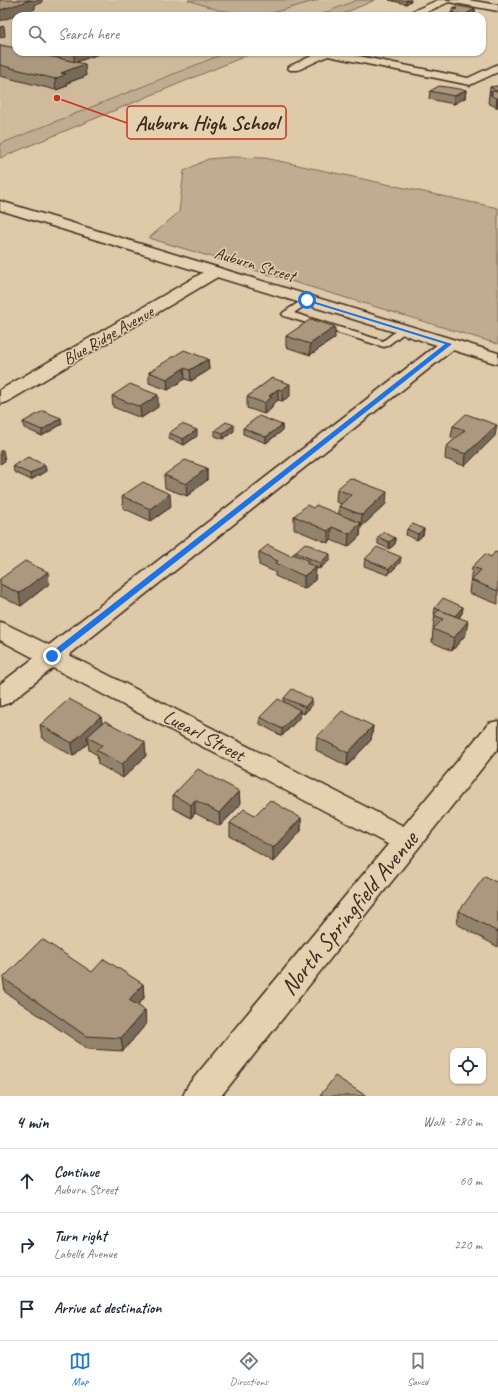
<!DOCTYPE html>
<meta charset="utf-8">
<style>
body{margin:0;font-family:Caveat,sans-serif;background:#f2f2f3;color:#1f2937}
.controls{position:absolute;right:12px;bottom:12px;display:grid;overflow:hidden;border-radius:8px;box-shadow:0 1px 3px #0004}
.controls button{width:36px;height:36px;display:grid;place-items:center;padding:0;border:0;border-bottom:1px solid #e0e1e3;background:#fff;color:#1f2937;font:20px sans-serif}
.stop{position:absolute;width:12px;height:12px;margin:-9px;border:3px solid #1a73e8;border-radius:50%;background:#fff}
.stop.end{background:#1a73e8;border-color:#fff;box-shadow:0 1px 4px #0008}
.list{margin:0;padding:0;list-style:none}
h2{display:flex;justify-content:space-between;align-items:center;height:52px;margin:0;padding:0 16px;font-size:17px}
h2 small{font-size:13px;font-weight:400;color:#747a83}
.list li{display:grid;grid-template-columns:26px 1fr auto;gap:12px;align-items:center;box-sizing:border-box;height:64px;padding:0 16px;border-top:1px solid #e0e1e3}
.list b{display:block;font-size:15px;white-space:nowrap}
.list p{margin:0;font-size:13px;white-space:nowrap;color:#747a83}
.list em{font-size:13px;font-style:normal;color:#747a83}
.icon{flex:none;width:22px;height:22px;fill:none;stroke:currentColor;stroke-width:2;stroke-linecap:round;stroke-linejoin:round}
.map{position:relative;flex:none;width:498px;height:1096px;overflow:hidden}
.search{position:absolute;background:#fff;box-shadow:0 1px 3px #0004;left:12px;right:12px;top:12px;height:44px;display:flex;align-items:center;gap:10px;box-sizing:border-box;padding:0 14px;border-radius:12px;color:#747a83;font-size:15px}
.sheet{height:244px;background:#fff}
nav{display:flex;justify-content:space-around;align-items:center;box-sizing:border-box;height:56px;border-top:1px solid #e0e1e3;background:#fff;font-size:11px;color:#747a83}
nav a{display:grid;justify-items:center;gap:2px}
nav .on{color:#1a73e8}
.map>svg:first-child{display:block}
.built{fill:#cfba9c}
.green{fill:#c0ac90;stroke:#7e6b57}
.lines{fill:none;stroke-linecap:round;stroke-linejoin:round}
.service-casing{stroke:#3b2a1e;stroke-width:3}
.minor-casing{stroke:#3b2a1e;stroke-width:3}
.secondary-casing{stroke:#3b2a1e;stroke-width:3}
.primary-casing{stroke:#3b2a1e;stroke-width:3}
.service{fill:#e5d0af;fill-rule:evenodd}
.minor{fill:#e5d0af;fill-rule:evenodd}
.secondary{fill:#e5d0af;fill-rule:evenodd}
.primary{fill:#e5d0af;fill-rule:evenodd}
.wall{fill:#93836c;stroke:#3b2a1e}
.shaded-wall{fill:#786a58;stroke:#3b2a1e}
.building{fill:#ab987e;stroke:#3b2a1e}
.route{fill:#1a73e8}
.labels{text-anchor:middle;stroke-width:3;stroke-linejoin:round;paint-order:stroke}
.far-street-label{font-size:17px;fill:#3b2a1e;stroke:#e5d0af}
.street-label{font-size:20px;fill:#3b2a1e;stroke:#e5d0af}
.near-street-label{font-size:24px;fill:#3b2a1e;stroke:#e5d0af}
.leader{fill:none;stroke:#c8321e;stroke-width:1.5}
.callout-dot{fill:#c8321e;stroke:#e5d0af;stroke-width:1.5}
.callout{fill:#e5d0af;stroke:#c8321e;stroke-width:1.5}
.callout-label{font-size:21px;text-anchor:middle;font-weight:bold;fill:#3b2a1e}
</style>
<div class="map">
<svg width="498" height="1096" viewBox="0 0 498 1096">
<rect width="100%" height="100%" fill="#dec9a9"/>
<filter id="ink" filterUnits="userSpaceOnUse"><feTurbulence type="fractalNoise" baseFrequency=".025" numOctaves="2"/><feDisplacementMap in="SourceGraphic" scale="8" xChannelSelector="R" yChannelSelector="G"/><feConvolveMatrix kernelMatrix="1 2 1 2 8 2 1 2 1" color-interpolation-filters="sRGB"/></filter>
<g filter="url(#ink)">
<polygon class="built" points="0,0 357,0 317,16 16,16 16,52 228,52 0,144"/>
<g class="green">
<polygon points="188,0 318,0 261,16 218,10"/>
<polygon points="357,0 375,0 338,16 317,16"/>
<polygon points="228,52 255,52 0,158 0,144"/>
<polygon points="232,157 265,158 498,208 498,344 149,238 179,212 184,171 208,159"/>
</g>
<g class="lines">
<defs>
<polygon id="service" points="307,297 311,300 310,302 294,313 383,341 400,328 403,327 408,330 387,346 384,347 284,316 282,314 284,312"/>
<g id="minor">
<polygon points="438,0 468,0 498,5 498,11 449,2 418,16 405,16 406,14"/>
<polygon points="320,52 339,52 468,78 498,64 498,72 470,85 328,56 298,70 290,70 288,68 290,66"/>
<polygon points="215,267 221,269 223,272 221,275 7,402 0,404 0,390 209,269"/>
<polygon points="449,339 455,340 458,344 455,348 69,655 417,833 421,841 417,849 407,852 397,849 53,668 9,703 0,706 0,684 34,658 0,640 0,622 8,625 49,645 443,340"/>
</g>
<polygon id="secondary" points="0,201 498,353 498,364 0,210"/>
<polygon id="primary" points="498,721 498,748 221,1096 183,1096 188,1085 489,723"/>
</defs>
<use href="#service" class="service-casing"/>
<use href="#minor" class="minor-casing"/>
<use href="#secondary" class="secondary-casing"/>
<use href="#primary" class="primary-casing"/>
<use href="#service" class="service"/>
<use href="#minor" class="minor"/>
<use href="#secondary" class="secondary"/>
<use href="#primary" class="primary"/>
</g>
<g class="wall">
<polygon points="389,0 411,0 411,1 406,4"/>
<polygon points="453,8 475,9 475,13 468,16 451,16 451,12 453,11"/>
<polygon points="0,45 48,56 48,52 104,52 76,62 86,76 67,83 67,86 56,90 0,76"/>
<polygon points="498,86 498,107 496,107 488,103 490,87"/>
<polygon points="466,90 465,98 454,104 429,99 430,91"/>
<polygon points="286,336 335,338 310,355 286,347"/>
<polygon points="208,359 209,370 191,381 185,379 168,390 149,383 149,372"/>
<polygon points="272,378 290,396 282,401 278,400 272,405 272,408 264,414 247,408 247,397"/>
<polygon points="112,396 158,407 141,418 113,407"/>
<polygon points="23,422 62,424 42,436 24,428"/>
<polygon points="282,425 282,431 266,443 243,434 243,428"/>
<polygon points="453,426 495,436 465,466 445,459 446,447 455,439 451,437"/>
<polygon points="215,430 234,431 223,439 215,436"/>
<polygon points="169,433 197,436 184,445 169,439"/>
<polygon points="45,465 46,471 31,480 14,472 13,466"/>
<polygon points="207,468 207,480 187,496 165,488 164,475"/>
<polygon points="337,489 386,504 361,527 360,536 348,547 331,540 328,543 294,529 294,516 313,508 339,515 339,506 342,504 336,502"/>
<polygon points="122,496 171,507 151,521 123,508"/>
<polygon points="407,529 424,529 423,535 417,540 406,535"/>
<polygon points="378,537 395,538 395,544 389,549 378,544"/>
<polygon points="259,552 291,556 294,554 295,552 330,560 319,569 316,568 315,580 304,589 275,576 275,572 259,565"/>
<polygon points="498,553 498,604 469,593 472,567"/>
<polygon points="365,559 400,563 388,575 364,566"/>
<polygon points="0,579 49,584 21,606 0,596"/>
<polygon points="463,607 462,613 459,618 466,634 452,651 432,642 433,629 434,629 433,628 435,615 434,614 435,608"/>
<polygon points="284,698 312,706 304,714 300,712 300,717 282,736 260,724 260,717 284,702"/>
<polygon points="101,716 102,724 146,756 123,778 98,764 97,755 89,750 88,743 73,756 42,738 40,725"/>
<polygon points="373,726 371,740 347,766 316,750 317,737"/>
<polygon points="239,791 240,805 220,826 195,813 191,818 173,808 173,795"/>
<polygon points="255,815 301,818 301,831 273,862 230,836 230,823"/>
<polygon points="498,883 498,947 457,924 459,911"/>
<polygon points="92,972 143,984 144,998 137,1006 145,1010 146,1024 123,1051 88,1049 5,992 3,978"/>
</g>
<g class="shaded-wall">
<polygon points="26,0 42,0 42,3 35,5 35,9 0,21 0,10"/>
<polygon points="406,0 411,0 411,1 406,4"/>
<polygon points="475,9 475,13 468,16 464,16 464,15"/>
<polygon points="4,26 5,36 0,38 0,27"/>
<polygon points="74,52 104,52 74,63"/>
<polygon points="85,64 86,76 67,83 67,86 56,90 55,79 61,73"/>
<polygon points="466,90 465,98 454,104 454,96"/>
<polygon points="497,99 498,99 498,107 496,107"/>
<polygon points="335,327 335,338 310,355 310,344"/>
<polygon points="208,359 209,370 191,381 190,370"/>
<polygon points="184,368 185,379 168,390 167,379"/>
<polygon points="290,384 290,396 282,401 282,390"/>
<polygon points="278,389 278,400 272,405 272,408 264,414 264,403 269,396"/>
<polygon points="158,395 158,407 141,418 140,407"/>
<polygon points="61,418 62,424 42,436 42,430"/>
<polygon points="234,425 234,431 223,439 223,433"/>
<polygon points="282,425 282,431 266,443 266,437"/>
<polygon points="497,425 495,436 465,466 466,454"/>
<polygon points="197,430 197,436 184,445 183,439"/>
<polygon points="3,450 5,461 0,464 0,451"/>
<polygon points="45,465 46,471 31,480 30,474"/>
<polygon points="207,468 207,480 187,496 186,484"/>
<polygon points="387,492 386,504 361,527 362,515"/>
<polygon points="170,494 171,507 151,521 150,509"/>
<polygon points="361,523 360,536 348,547 349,534"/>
<polygon points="332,527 331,540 328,543 328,531"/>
<polygon points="424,529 423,535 417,540 418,534"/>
<polygon points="395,538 395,544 389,549 389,542"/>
<polygon points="330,554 330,560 319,569 320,563"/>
<polygon points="401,557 400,563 388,575 389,569"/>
<polygon points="316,567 315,580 304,589 304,576"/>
<polygon points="48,572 49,584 21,606 19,593"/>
<polygon points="463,607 462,613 454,623 455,616"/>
<polygon points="468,621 466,634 452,651 454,638"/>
<polygon points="312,699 312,706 304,714 305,707"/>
<polygon points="300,710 300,717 282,736 282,729"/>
<polygon points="101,716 102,730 87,737 88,743 73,756 72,743"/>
<polygon points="373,726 371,740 347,766 348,753"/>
<polygon points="145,742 146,756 123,778 122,764"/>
<polygon points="239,791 240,805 220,826 219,813"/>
<polygon points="195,800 195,813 191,818 191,805"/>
<polygon points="301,818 301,831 273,862 273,848"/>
<polygon points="143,984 144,998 130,1014 129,1000"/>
<polygon points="145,1010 146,1024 123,1051 121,1038"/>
</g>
<g class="building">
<polygon points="0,0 31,0 0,10"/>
<polygon points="458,6 475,9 464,15 451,12 457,9 453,8"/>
<polygon points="0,45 16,48 16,52 31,52 85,64 61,73 66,74 55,79 0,65"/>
<polygon points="439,86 466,90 454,96 430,91"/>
<polygon points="498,86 498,99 497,99 489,94 493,94 490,92 497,91 490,87"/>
<polygon points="311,319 335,327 310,344 286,336"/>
<polygon points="184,350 208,359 190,370 184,368 167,379 149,372"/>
<polygon points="272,378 290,384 282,390 278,389 269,396 272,397 264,403 247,397"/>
<polygon points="130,384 158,395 140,407 112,396"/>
<polygon points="43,411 61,418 42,430 23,422"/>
<polygon points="466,414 497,425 466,454 446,447 465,430 453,426"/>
<polygon points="259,416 282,425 266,437 243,428"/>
<polygon points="226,422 234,425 223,433 215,430"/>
<polygon points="182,424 197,430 183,439 169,433"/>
<polygon points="28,457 45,465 30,474 13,466"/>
<polygon points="185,460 207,468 186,484 164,475"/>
<polygon points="350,478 387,492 362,515 339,506 351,495 337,489"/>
<polygon points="143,482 170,494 150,509 122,496"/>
<polygon points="307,505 313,508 316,505 361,523 349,534 332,527 328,531 294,516"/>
<polygon points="413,524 424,529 418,534 407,529"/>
<polygon points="384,532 395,538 389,542 378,537"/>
<polygon points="305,543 330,554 320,563 295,552"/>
<polygon points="268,545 291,556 293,554 309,561 306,563 316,567 304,576 275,563 278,561 259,552"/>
<polygon points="377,547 401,557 389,569 365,559"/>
<polygon points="495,552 498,553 498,591 471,580 481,570 472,567 485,554 491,557"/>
<polygon points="25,561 48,572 19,593 0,584 0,579"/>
<polygon points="443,598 463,607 455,616 435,608"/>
<polygon points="439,610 468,621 454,638 433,629 443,619 434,615"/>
<polygon points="292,689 312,699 305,707 284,698"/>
<polygon points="69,699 101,716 72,743 40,725"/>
<polygon points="278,699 300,710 282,729 260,717"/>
<polygon points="342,711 373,726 348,753 317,737"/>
<polygon points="105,721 145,742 122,764 96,750 102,745 87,737"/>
<polygon points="198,769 239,791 219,813 195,800 191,805 173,795"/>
<polygon points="270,800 301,818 273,848 230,823 244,809 255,815"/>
<polygon points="485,876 498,883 498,932 459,911"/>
<polygon points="42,939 92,972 104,959 143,984 129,1000 145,1010 121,1038 86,1036 3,978"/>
<polygon points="335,1076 366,1096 320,1096"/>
</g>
</g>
<polygon class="route" points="306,299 452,344 54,658 49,658 49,654 445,344 306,301"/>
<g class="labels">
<g class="far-street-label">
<text transform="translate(255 264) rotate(17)" y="6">Auburn Street</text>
<text transform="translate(108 335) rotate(-30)" y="6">Blue Ridge Avenue</text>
</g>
<g class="street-label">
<text transform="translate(204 735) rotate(28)" y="7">Luearl Street</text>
</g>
<g class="near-street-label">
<text transform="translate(349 913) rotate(-51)" y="8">North Springfield Avenue</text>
</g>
</g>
<path class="leader" d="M57 98L127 123"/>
<circle class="callout-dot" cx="57" cy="98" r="4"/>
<rect class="callout" x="127" y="106" width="159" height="33" rx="4"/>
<g class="callout-label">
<text x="207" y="130">Auburn High School</text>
</g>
</svg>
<div class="controls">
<button><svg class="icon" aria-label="locate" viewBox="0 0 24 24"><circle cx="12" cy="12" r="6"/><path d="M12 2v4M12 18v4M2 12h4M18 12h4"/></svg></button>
</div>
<div class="stop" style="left:307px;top:300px"></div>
<div class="stop end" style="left:52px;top:656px"></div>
<div class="search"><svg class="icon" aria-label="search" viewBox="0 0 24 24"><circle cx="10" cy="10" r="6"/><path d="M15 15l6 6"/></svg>Search here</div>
</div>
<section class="sheet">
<h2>4 min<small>Walk · 280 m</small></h2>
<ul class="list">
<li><svg class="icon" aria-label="ahead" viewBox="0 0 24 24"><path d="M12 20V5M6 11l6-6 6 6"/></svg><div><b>Continue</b><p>Auburn Street</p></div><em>60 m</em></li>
<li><svg class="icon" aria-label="right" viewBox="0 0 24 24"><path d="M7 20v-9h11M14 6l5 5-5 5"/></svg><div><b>Turn right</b><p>Labelle Avenue</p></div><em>220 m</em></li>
<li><svg class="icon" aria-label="arrive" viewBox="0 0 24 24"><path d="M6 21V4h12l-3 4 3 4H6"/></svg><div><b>Arrive at destination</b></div></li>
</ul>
</section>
<nav>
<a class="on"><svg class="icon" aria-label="map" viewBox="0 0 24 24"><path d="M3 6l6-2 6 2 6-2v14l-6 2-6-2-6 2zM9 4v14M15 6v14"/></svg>Map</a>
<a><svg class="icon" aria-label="directions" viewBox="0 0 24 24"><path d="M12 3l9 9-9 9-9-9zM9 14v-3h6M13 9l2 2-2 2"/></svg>Directions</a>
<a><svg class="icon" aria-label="saved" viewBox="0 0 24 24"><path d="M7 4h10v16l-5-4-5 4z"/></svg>Saved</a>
</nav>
